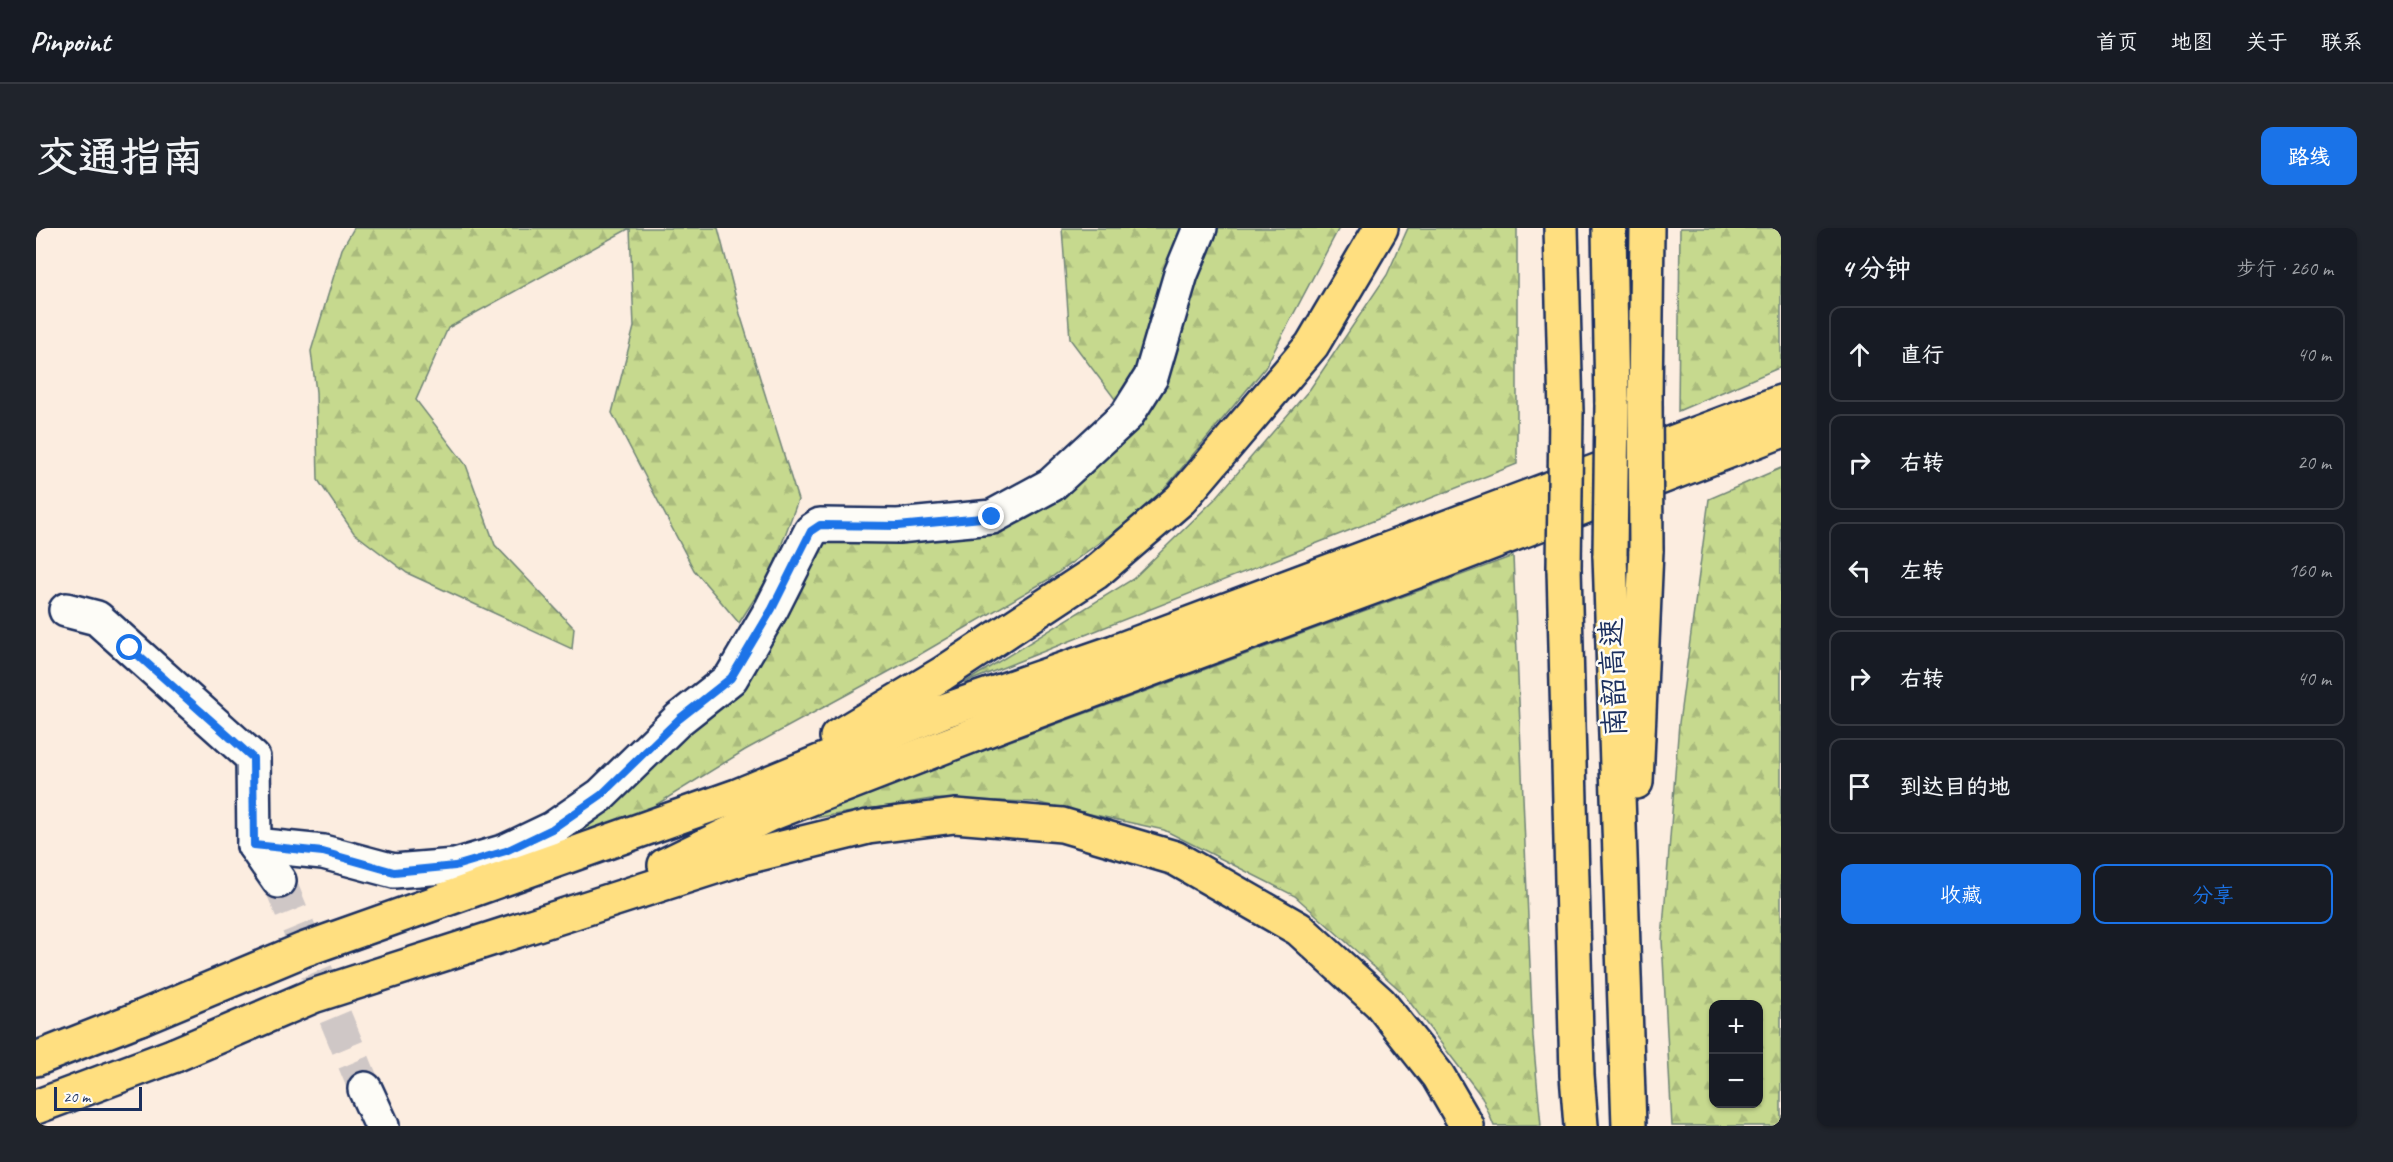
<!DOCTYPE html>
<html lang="zh">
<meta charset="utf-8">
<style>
body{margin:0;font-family:Caveat,"LXGW WenKai TC",sans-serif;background:#20242c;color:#f1f3f6}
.controls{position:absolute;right:18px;bottom:18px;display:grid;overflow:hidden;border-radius:12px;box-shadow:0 2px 4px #0004}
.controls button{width:54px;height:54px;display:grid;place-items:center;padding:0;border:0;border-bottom:2px solid #363941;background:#171b24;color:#f1f3f6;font:30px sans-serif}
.scale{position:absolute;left:18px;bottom:15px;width:88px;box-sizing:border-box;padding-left:6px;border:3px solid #1b2f5e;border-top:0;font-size:16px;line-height:21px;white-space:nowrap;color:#1b2f5e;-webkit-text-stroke:4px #fdfcf7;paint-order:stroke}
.stop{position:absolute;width:18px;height:18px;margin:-14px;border:4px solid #1a73e8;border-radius:50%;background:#fff}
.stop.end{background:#1a73e8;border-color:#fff;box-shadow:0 2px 6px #0008}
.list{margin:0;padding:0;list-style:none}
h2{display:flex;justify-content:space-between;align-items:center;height:78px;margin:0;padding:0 24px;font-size:26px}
h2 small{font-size:20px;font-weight:400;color:#9ea1a6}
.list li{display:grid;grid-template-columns:39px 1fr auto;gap:18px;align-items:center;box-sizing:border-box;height:96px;margin:0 12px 12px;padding:0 12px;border:2px solid #363941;border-radius:12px}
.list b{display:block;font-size:22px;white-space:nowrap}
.list em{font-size:20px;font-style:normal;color:#9ea1a6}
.actions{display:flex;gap:12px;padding:18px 24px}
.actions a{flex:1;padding:14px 0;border:2px solid #1a73e8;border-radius:12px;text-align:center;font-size:21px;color:#1a73e8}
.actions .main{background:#1a73e8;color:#fff}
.icon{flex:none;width:33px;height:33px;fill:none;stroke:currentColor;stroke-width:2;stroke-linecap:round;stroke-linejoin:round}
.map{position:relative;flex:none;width:1745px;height:898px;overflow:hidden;border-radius:12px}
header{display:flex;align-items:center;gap:36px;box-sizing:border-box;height:84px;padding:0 30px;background:#171b24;border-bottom:2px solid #363941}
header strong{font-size:28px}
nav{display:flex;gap:33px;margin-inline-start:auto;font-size:21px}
.intro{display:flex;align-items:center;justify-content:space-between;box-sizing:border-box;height:144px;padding:0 36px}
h1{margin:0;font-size:42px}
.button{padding:15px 27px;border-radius:12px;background:#1a73e8;color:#fff;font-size:21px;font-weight:700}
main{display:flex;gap:36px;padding:0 36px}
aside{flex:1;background:#171b24;border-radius:12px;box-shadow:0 2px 4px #0004}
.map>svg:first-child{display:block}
.forest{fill:url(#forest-firs);stroke:#708476;stroke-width:1.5;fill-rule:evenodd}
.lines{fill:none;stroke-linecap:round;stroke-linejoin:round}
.secondary-tunnel{stroke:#cfc7c6;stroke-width:33;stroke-dasharray:33 16;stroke-linecap:butt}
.secondary-casing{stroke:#1b2f5e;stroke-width:38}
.primary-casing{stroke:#1b2f5e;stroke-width:38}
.highway-casing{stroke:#1b2f5e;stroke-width:38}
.secondary{stroke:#fdfcf7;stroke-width:33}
.primary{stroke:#ffdf80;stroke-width:33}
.highway{stroke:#ffdf80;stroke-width:33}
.highway-bridge-casing{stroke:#1b2f5e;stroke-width:38;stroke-linecap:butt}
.highway-bridge{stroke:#ffdf80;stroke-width:33}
.route{stroke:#1a73e8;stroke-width:8}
.labels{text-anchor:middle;stroke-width:5;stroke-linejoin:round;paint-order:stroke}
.street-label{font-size:30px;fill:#1b2f5e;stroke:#fdfcf7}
</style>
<header>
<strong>Pinpoint</strong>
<nav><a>首页</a><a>地图</a><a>关于</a><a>联系</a></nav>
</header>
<div class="intro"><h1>交通指南</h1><a class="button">路线</a></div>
<main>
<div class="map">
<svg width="1745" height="898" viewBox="0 0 1745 898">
<defs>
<pattern id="forest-firs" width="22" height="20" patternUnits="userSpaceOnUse" patternTransform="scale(1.5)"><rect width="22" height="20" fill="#c6d98e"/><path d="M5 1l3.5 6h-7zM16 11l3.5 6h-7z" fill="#aabb7d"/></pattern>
</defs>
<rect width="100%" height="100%" fill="#fcede0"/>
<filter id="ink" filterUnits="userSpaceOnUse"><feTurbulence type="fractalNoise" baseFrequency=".0167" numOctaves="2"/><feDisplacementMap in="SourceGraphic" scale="12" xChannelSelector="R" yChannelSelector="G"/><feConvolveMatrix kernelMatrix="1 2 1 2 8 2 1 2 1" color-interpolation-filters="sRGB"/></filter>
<g filter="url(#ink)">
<g class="forest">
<polygon points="318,0 682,0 704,86 762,272 735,345 703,395 658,342 576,185 598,99 594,0 412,100 380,172 430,237 459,317 538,400 536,421 371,345 318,305 282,252 280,164 275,123 306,21"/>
<polygon points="1026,0 1303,0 1229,140 1115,277 1013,351 876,431 709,522 597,591 535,616 516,601 695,450 775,303 956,289 1091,187 1034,111"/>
<polygon points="1372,0 1481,0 1481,236 928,455 1097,351 1179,271 1274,161 1351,47"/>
<polygon points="1644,0 1745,0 1745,139 1642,183"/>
<path d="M1745 240V898H1636L1626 712 1643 495 1673 271ZM1678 776H1722V876H1678Z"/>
<polygon points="1477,328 1497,810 1505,898 1458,898 1446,869 1366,764 1259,668 1128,602 999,574 895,571 754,594"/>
</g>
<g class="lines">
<polyline class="secondary-tunnel" points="243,653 329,861"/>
<defs>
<g id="secondary">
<polyline points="30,382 61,390 217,530 218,617 243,653"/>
<polyline points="218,617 287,624 358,643 419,638 470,623 516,601 565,567 643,491 695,450 736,380 775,303 784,297 862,298 956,289 1015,257 1091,187 1115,149 1145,46 1164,0"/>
<polyline points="329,861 346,898"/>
</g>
<g id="primary">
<polyline points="0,831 104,790"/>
<polyline points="0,879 139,827"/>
</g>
<g id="highway">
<polyline points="1525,0 1530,185"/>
<polyline points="1573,0 1576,177"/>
<polyline points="1609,172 1611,0"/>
<polyline points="1574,327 1593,898"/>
<polyline points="1528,340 1541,847 1545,898"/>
<polyline points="801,509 906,446 1059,345 1145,271 1276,117 1345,0"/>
<polyline points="1600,554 1610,322"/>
<polyline points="629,637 734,586 966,496 1405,334 1745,203"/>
<polyline points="104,790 267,722 701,568 907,483 1078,424 1745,174"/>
<polyline points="139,827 277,768 710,629 832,599 919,588 1026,597 1139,630 1263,701 1344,775 1402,848 1431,898"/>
</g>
</defs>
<use href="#secondary" class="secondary-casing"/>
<use href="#primary" class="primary-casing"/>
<use href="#highway" class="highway-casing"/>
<use href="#secondary" class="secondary"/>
<use href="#primary" class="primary"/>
<use href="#highway" class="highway"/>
<defs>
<g id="highway-bridge">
<polyline points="1609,172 1610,322"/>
<polyline points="1574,327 1576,177"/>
<polyline points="1528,340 1530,185"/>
</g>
</defs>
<use href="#highway-bridge" class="highway-bridge-casing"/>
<use href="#highway-bridge" class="highway-bridge"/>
</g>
</g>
<g class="lines" filter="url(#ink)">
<polyline class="route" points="94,420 217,530 218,617 287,624 358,644 419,638 470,623 516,601 565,567 643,491 695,450 736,381 775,303 784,297 862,298 956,289"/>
</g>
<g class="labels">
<g class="street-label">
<text transform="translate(1577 449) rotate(-92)" y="10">南韶高速</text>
</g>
</g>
</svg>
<div class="controls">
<button>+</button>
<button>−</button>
</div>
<div class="scale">20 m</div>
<div class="stop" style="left:94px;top:420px"></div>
<div class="stop end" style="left:956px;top:289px"></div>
</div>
<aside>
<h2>4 分钟<small>步行 · 260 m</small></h2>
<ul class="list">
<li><svg class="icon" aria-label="ahead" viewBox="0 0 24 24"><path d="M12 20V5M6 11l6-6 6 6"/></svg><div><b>直行</b></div><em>40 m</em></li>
<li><svg class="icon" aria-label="right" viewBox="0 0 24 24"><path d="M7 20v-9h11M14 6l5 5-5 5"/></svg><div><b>右转</b></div><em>20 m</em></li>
<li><svg class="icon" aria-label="left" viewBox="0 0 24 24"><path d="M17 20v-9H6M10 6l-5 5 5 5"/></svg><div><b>左转</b></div><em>160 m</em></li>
<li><svg class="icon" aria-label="right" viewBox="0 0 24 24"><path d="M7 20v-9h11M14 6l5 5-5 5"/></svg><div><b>右转</b></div><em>40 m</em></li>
<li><svg class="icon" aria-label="arrive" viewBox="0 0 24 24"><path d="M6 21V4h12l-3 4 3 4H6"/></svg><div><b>到达目的地</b></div></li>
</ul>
<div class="actions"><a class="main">收藏</a><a>分享</a></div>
</aside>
</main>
